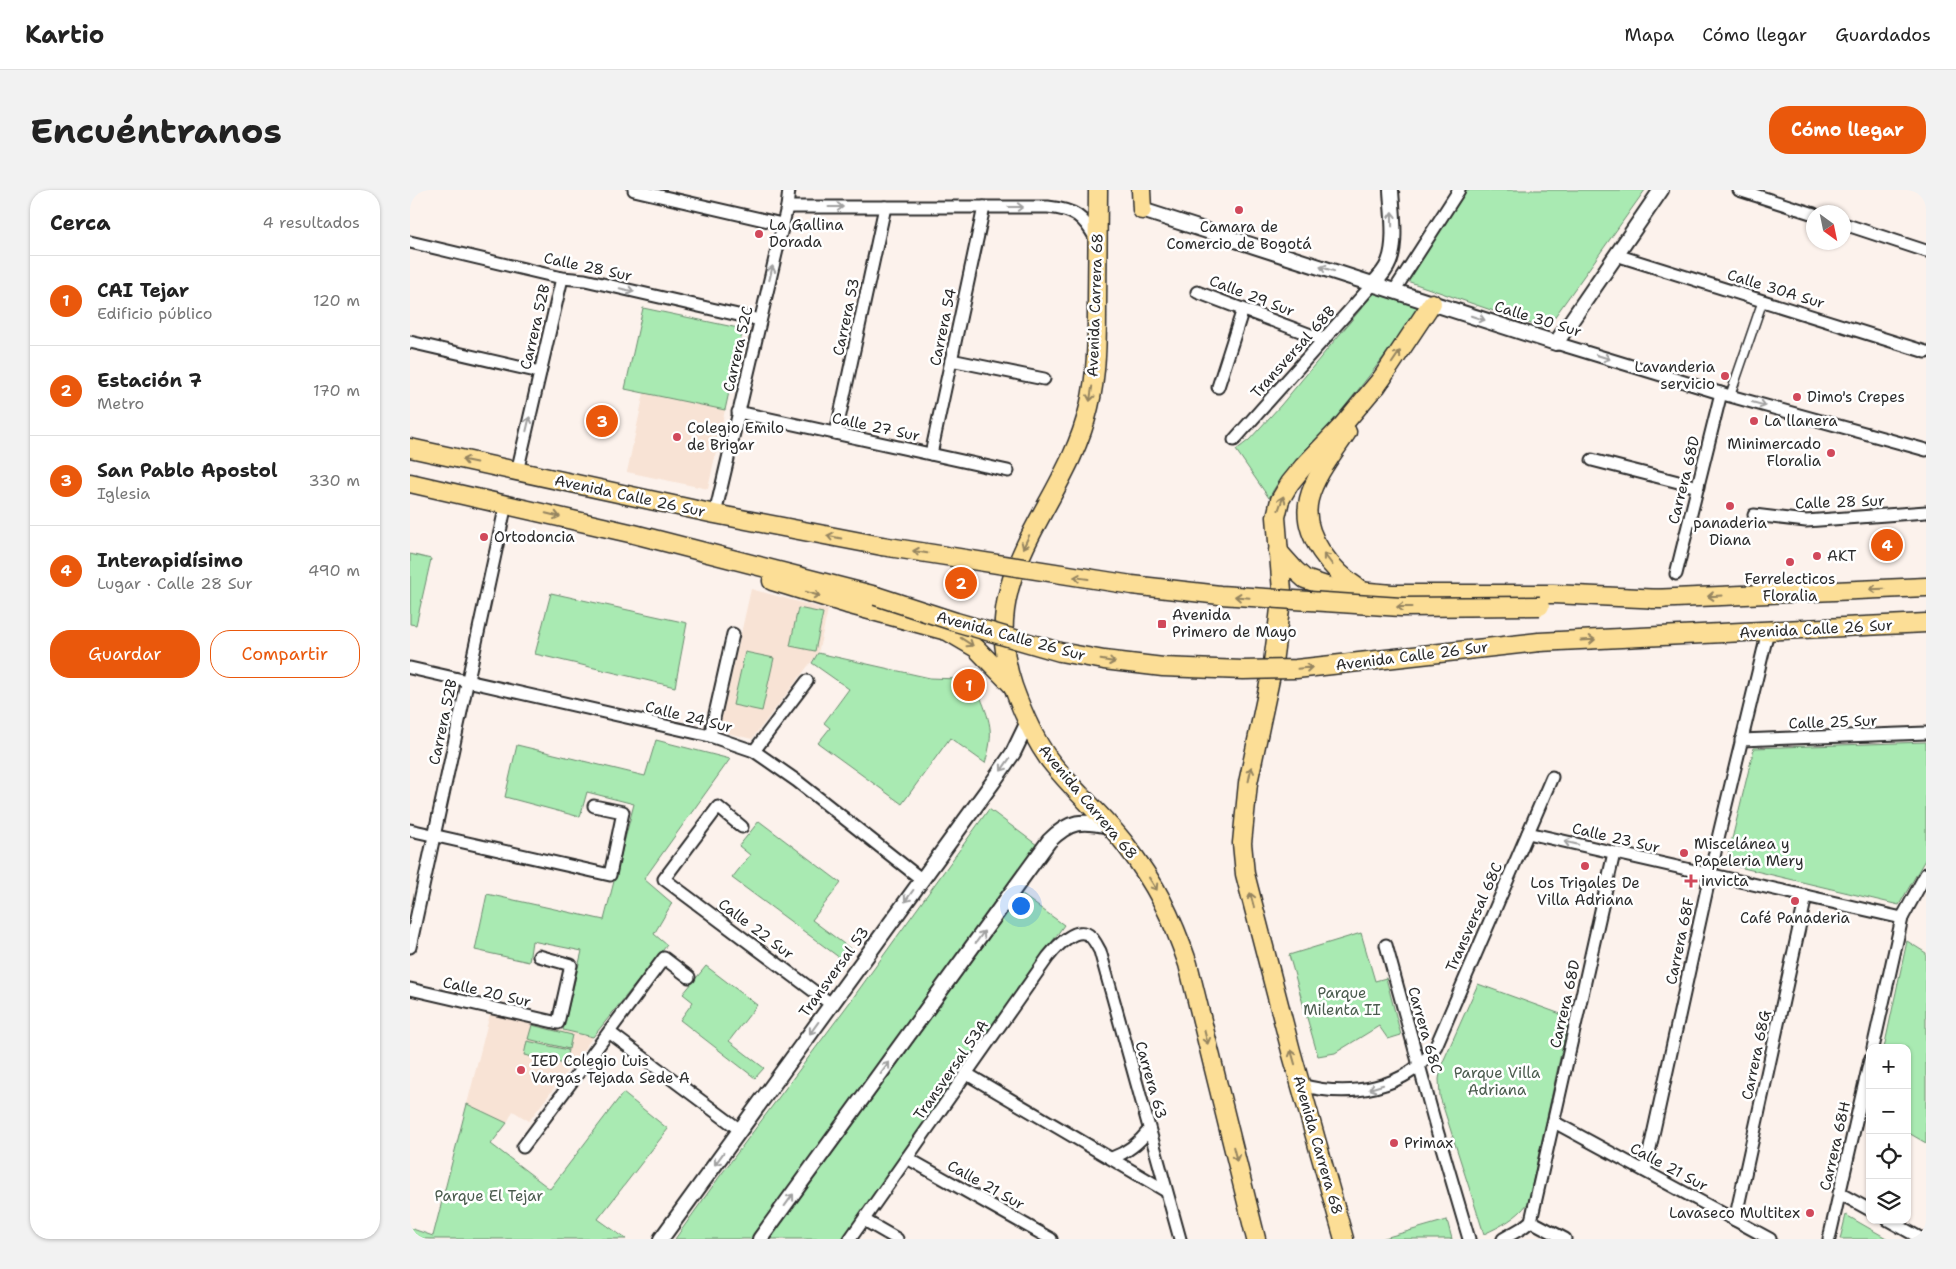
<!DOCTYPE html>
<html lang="es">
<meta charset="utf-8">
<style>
body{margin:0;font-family:"Shantell Sans",sans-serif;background:#f2f2f2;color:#222}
.controls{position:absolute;right:15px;bottom:15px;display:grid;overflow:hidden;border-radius:10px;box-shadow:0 1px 4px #0004}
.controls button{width:45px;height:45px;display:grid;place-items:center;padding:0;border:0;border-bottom:1px solid #e0e0e0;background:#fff;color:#222;font:25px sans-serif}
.compass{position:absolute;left:1396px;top:15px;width:45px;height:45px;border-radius:50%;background:#fff;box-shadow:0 1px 4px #0004;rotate:147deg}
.you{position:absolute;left:610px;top:715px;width:18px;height:18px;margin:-12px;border:4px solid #fff;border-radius:50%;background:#1a73e8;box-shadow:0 0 0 8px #1a73e833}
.badge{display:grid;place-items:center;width:32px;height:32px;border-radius:50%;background:#ea580c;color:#fff;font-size:16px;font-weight:700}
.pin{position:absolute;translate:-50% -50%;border:2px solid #fff;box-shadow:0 1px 5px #0006}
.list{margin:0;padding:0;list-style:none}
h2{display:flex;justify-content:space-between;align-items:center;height:65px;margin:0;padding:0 20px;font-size:21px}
h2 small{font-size:16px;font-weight:400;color:#767676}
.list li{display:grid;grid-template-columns:32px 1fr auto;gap:15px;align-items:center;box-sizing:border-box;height:90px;padding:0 20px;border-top:1px solid #e0e0e0}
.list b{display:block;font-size:19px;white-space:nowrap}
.list p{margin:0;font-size:16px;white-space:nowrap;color:#767676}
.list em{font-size:16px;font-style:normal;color:#767676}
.actions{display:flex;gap:10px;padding:15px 20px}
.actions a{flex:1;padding:11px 0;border:1px solid #ea580c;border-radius:20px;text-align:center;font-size:18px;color:#ea580c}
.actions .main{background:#ea580c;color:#fff}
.icon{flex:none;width:28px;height:28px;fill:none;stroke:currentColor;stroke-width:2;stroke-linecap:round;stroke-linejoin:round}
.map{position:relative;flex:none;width:1516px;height:1049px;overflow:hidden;border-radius:20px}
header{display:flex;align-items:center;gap:30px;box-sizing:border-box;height:70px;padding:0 25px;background:#fff;border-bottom:1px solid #e0e0e0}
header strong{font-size:24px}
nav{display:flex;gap:28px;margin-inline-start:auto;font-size:18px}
.intro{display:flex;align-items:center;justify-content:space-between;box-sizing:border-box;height:120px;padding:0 30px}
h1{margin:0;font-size:35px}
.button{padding:12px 22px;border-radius:20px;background:#ea580c;color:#fff;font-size:18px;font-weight:700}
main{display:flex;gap:30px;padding:0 30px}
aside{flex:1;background:#fff;border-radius:20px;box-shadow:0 1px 4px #0004}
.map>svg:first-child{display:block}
.built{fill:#f8e3d5}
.green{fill:#a9eab2;stroke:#6a8a6e}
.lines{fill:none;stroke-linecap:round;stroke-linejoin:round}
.pedestrian-casing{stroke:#2b2b2b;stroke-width:11}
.minor-casing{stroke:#2b2b2b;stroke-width:15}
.tertiary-casing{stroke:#2b2b2b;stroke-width:18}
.primary-casing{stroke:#2b2b2b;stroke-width:21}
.pedestrian{stroke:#fff;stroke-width:8}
.minor{stroke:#fff;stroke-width:11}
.tertiary{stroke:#fff;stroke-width:14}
.primary{stroke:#fcde96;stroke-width:18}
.primary-bridge-casing{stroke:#2b2b2b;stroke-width:21;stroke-linecap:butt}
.primary-bridge{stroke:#fcde96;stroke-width:18}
.oneway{stroke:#a0a0a0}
.oneway2{stroke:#948460}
.poi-dot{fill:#d1495b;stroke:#fff;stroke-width:2}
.labels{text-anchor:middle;stroke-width:5;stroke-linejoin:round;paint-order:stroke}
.poi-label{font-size:15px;fill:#2b2b2b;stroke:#fff;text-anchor:start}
.street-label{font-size:15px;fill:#2b2b2b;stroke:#fff}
.park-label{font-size:15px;fill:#4a5b4d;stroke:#fff}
</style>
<header>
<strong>Kartio</strong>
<nav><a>Mapa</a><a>Cómo llegar</a><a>Guardados</a></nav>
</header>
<div class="intro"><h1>Encuéntranos</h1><a class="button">Cómo llegar</a></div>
<main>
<aside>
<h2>Cerca<small>4 resultados</small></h2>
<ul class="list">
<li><span class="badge">1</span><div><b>CAI Tejar</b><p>Edificio público</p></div><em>120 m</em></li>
<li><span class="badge">2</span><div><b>Estación 7</b><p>Metro</p></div><em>170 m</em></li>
<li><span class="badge">3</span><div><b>San Pablo Apostol</b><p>Iglesia</p></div><em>330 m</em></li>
<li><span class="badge">4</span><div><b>Interapidísimo</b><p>Lugar · Calle 28 Sur</p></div><em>490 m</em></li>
</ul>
<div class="actions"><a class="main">Guardar</a><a>Compartir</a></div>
</aside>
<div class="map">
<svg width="1516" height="1049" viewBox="0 0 1516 1049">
<rect width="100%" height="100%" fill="#fcf2ec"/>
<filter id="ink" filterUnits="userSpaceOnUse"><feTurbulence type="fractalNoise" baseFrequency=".02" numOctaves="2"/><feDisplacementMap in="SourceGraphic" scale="10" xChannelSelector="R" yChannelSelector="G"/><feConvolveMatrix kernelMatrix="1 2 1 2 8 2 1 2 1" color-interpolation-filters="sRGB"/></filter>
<g filter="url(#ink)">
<g class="built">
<polygon points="234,203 315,220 298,299 217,282"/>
<polygon points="341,399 418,420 408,463 342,549 309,541"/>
<polygon points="80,824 183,847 119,931 103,921 97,933 57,914"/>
</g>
<g class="green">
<polygon points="1054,0 1235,0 1136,139 994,90"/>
<path d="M965 102 1012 116C977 162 943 209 905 252 889 271 870 285 859 308L826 260 839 250 871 215Z"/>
<polygon points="233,118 333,139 315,220 215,199"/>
<polygon points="0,364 21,369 6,435 0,434"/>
<polygon points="141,403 277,433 265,497 125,464"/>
<polygon points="388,418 413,423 405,461 380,456"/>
<polygon points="335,462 364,468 352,521 323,515"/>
<path d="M408 463 520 488 549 489 555 506 568 501C580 531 585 541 575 573L540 548 492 614 408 553 420 538 414 533 439 499 402 473Z"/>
<polygon points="246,550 320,569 234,689 262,713 244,744 257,755 183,847 153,840 172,761 122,751 119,772 65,760 77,704 194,730 224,614 177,602 170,627 95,607 107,555 235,586"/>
<polygon points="1516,552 1516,668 1489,715 1316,674 1344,558"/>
<path d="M579 619 627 655C535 789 440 919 343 1049H265L310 986 440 812Z"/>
<polygon points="349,631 431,693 402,730 442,760 434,771 322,688 340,665 329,656"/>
<polygon points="611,704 654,735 432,1049 360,1049"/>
<polygon points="951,743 965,791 976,788 991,845 978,849 969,836 925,863 908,866 879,765"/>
<polygon points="1497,751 1516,763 1516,953 1497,942 1497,858 1474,858"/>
<polygon points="296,776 347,815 319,851 354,878 345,888 270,830 283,812 273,804"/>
<path d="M1068 794 1159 827 1118 1013C1107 1028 1091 1036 1074 1044L1030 907 1029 889 1032 874Z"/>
<polygon points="122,835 162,845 159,859 118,849"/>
<polygon points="117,851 158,860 155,874 114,865"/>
<polygon points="213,903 258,939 188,1029 216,1049 0,1049 0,1038 23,1046 57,914 97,933 81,954 140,999"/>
<polygon points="1436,1025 1478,1049 1430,1049"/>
<polygon points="1037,1030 1042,1049 971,1049"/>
</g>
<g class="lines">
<defs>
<polyline id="pedestrian" points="1320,206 1353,110"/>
<g id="minor">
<polyline points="224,0 372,34"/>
<polyline points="1329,0 1404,24"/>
<path d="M377 17H638C665 20 673 26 686 49"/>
<polyline points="1434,34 1516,61"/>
<polyline points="0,52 152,88 175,90 350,130"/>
<polyline points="1206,65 1516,162"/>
<polyline points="984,101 1049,0"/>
<polyline points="787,102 914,150"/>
<polyline points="0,152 130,182"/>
<polyline points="1146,153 1320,206 1516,260"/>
<polyline points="541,170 634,189"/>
<polyline points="808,197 833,119"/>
<polyline points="328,222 598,281"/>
<polyline points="426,243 475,17"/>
<polyline points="824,250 963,94"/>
<polyline points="521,264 574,17"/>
<polyline points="1182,270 1288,297"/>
<polyline points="107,282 152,88"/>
<polyline points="305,324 377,17 379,0"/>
<polyline points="1344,325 1396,331 1516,322"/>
<polyline points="1266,384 1311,203"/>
<polyline points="0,478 300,546 344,561 387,591 511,689"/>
<polyline points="300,546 323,444"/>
<polyline points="1331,550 1516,543"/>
<polyline points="344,561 397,491"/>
<polyline points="332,637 308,617 254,689 421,814"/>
<polyline points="0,640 200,685 213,622 184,616"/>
<polyline points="1118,643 1492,728"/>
<polyline points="976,755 1026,937 1059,1049"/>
<polyline points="0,757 96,314"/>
<polyline points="0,799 148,833 161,775 129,766"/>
<polyline points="199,842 330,940"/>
<polyline points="1463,858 1492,728 1516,684"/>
<polyline points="557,884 756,1001"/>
<path d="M891 895C938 908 997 900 1026 856L1142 587"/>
<polyline points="1144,932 1360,1049"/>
<polyline points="113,957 254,768 279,787"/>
<polyline points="497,968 641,1049"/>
<path d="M702 968C718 962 729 953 739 940"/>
<polyline points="1235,981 1309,644 1358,441"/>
<polyline points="1429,1003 1460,1020"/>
<polyline points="454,1030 487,1049"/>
<polyline points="1325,1030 1396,706"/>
<polyline points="1478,1030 1512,1049"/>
<polyline points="1121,1031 1204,663"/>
<polyline points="1121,1031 1155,1049"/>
<path d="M440 1049 638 767C646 757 668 733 681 747 685 751 687 756 690 761L770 1049"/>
<polyline points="1093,1049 1112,1038 1121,1031"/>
<polyline points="1419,1049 1460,870"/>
</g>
<g id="tertiary">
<polyline points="732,20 1146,153 1251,0"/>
<path d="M963 94C970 87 976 80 979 72 987 53 982 20 981 0"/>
<polyline points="251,1049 583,592 603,563 618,532"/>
<path d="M350 1049 639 651C660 630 672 630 699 636"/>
</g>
<g id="primary">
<path d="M688 0C688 38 687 77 687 115 687 149 687 184 679 217 656 317 564 381 603 496 612 521 623 547 638 568 661 599 692 624 715 654 746 694 762 727 778 774L846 1049"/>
<polyline points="731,0 732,20"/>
<polyline points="966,197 1022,113"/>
<path d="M937 242C924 262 905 285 899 309 890 345 923 382 951 400"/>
<polyline points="0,258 305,324 472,356"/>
<polyline points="0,293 224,344 466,406"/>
<polyline points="868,361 885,380 895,389 919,397 936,400 982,404 1143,404 1252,409"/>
<polyline points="362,391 437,414 537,441 566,458 601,494"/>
<polyline points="1242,409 1516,397"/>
<polyline points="1129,452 1516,433"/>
<polyline points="934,1049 881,861 835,684 832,653 838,593 862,480 869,427 872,401 866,327 870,310 880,293 893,277 932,236 973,187"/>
</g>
</defs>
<use href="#pedestrian" class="pedestrian-casing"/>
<use href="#minor" class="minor-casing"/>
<use href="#tertiary" class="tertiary-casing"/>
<use href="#primary" class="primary-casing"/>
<use href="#pedestrian" class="pedestrian"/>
<use href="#minor" class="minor"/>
<use href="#tertiary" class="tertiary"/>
<use href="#primary" class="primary"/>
<defs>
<g id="primary-bridge">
<polyline points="472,356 722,395 810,405 991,417 1130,416"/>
<polyline points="466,406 546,432 650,462 694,470 753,477 833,480 886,479 1129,452"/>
</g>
</defs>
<use href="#primary-bridge" class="primary-bridge-casing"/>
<use href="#primary-bridge" class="primary-bridge"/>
</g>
<defs><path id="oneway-shaft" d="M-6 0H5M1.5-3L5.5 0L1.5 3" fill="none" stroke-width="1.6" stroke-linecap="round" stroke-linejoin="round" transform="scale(1.25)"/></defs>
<g class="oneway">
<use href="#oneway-shaft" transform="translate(426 17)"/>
<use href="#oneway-shaft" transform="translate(606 17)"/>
<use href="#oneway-shaft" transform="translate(982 29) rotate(-91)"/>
<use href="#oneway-shaft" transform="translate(917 79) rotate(-162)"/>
<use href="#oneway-shaft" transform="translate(361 83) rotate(-77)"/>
<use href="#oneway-shaft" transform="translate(217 100) rotate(13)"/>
<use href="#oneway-shaft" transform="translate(1068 128) rotate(18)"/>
<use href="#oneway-shaft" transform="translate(1193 167) rotate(17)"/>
<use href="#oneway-shaft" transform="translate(1349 214) rotate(15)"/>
<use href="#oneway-shaft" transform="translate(118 234) rotate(-77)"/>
<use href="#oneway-shaft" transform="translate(595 575) rotate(125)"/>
<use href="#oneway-shaft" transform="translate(1161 653) rotate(-167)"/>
<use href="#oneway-shaft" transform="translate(499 706) rotate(126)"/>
<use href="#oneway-shaft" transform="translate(570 747) rotate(-54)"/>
<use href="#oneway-shaft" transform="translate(404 838) rotate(126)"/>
<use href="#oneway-shaft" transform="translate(475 878) rotate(-54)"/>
<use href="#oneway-shaft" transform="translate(966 897) rotate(163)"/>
<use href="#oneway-shaft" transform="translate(309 969) rotate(126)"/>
<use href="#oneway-shaft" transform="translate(379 1010) rotate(-54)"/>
</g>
<g class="oneway2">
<use href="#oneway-shaft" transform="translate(986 167) rotate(-56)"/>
<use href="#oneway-shaft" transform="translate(681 204) rotate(99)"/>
<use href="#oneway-shaft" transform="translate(59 271) rotate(-168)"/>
<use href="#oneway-shaft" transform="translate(871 313) rotate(-70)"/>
<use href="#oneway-shaft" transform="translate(143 325) rotate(13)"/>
<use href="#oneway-shaft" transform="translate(424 347) rotate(-169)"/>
<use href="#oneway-shaft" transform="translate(616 352) rotate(115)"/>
<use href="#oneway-shaft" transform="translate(510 362) rotate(-171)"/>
<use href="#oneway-shaft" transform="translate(918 369) rotate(-127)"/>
<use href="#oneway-shaft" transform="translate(671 388) rotate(-172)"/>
<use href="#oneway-shaft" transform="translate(1467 399) rotate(178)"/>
<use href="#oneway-shaft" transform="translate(403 404) rotate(17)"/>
<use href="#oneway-shaft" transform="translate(1305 406) rotate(177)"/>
<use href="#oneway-shaft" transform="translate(832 407) rotate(-175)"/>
<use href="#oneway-shaft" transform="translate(994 417) rotate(-180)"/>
<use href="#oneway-shaft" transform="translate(1178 450) rotate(-3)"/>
<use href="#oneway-shaft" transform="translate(557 452) rotate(33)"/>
<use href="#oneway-shaft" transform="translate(698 471) rotate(9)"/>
<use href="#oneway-shaft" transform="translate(895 478) rotate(-6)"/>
<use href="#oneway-shaft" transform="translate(840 584) rotate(-79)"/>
<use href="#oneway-shaft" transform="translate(743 694) rotate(58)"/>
<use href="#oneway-shaft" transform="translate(842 710) rotate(-105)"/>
<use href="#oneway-shaft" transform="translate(796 847) rotate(76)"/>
<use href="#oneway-shaft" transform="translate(883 867) rotate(-106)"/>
<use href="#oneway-shaft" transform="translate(825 964) rotate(76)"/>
</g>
</g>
<g class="poi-dot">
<circle cx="829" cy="20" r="5"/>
<circle cx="349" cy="44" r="5"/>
<circle cx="1315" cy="186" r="5"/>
<circle cx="1387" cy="207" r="5"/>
<circle cx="1344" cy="231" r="5"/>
<circle cx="267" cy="247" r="5"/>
<circle cx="1421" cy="263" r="5"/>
<circle cx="1320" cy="316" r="5"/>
<circle cx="74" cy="347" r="5"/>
<circle cx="1407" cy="366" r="5"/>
<circle cx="1380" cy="372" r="5"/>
<rect x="747" y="429" width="10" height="10" rx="2.5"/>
<circle cx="1274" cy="663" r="5"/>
<circle cx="1175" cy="676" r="5"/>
<path d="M1278.5 683.5h5v5h5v5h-5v5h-5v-5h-5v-5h5z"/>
<circle cx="1385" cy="711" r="5"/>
<circle cx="111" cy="880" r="5"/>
<circle cx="984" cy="953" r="5"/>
<circle cx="1400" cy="1023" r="5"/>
</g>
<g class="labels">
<g class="poi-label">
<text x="359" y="40">La Gallina<tspan x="359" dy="17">Dorada</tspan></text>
<text x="829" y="42" text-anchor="middle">Camara de<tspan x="829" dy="17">Comercio de Bogotá</tspan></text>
<text x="1305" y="182" text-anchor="end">Lavanderia<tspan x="1305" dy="17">servicio</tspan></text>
<text x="1397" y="212">Dimo's Crepes</text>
<text x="1354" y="236">La llanera</text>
<text x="277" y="243">Colegio Emilo<tspan x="277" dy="17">de Brigar</tspan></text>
<text x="1411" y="259" text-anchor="end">Minimercado<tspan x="1411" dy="17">Floralia</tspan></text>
<text x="1320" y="338" text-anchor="middle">panaderia<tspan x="1320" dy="17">Diana</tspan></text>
<text x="84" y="352">Ortodoncia</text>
<text x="1417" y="371">AKT</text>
<text x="1380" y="394" text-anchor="middle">Ferrelecticos<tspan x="1380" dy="17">Floralia</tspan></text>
<text x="762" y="430">Avenida<tspan x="762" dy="17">Primero de Mayo</tspan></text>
<text x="1284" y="659">Miscelánea y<tspan x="1284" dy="17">Papeleria Mery</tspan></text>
<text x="1291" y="696">invicta</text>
<text x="1175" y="698" text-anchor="middle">Los Trigales De<tspan x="1175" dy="17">Villa Adriana</tspan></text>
<text x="1385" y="733" text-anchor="middle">Café Panaderia</text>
<text x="121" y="876">IED Colegio Luis<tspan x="121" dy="17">Vargas Tejada Sede A</tspan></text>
<text x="994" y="958">Primax</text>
<text x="1390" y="1028" text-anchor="end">Lavaseco Multitex</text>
</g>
<g class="street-label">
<text transform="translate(178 77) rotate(12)" y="5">Calle 28 Sur</text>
<text transform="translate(1366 99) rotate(17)" y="5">Calle 30A Sur</text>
<text transform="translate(842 106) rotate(21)" y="5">Calle 29 Sur</text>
<text transform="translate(685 115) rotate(-88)" y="5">Avenida Carrera 68</text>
<text transform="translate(436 127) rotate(-78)" y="5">Carrera 53</text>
<text transform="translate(1128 129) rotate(17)" y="5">Calle 30 Sur</text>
<text transform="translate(125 137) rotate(-77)" y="5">Carrera 52B</text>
<text transform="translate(533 137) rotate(-78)" y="5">Carrera 54</text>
<text transform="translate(328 159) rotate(-77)" y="5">Carrera 52C</text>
<text transform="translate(883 162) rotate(-48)" y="5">Transversal 68B</text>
<text transform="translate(466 237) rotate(12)" y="5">Calle 27 Sur</text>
<text transform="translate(1274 290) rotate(-76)" y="5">Carrera 68D</text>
<text transform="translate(220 306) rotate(12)" y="5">Avenida Calle 26 Sur</text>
<text transform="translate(1430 312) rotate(-2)" y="5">Calle 28 Sur</text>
<text transform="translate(1406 439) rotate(-3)" y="5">Avenida Calle 26 Sur</text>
<text transform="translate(601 446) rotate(15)" y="5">Avenida Calle 26 Sur</text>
<text transform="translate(1002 466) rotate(-7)" y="5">Avenida Calle 26 Sur</text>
<text transform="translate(279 527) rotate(14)" y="5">Calle 24 Sur</text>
<text transform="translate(33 532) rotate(-78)" y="5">Carrera 52B</text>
<text transform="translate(1423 532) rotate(-2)" y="5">Calle 25 Sur</text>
<text transform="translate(678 612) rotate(50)" y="5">Avenida Carrera 68</text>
<text transform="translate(1206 648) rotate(13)" y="5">Calle 23 Sur</text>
<text transform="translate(1064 727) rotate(-66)" y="5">Transversal 68C</text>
<text transform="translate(346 739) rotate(37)" y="5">Calle 22 Sur</text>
<text transform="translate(1270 751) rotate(-78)" y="5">Carrera 68F</text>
<text transform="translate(424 782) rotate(-54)" y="5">Transversal 53</text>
<text transform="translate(77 802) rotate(13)" y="5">Calle 20 Sur</text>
<text transform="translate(1155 814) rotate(-77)" y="5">Carrera 68D</text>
<text transform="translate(1015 840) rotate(74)" y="5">Carrera 68C</text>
<text transform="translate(1346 865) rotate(-78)" y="5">Carrera 68G</text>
<text transform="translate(541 880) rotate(-55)" y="5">Transversal 53A</text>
<text transform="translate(741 890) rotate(74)" y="5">Carrera 63</text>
<text transform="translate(908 955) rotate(74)" y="5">Avenida Carrera 68</text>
<text transform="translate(1425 956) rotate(-77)" y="5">Carrera 68H</text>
<text transform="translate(1259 977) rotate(28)" y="5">Calle 21 Sur</text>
<text transform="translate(576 995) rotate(29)" y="5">Calle 21 Sur</text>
</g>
<g class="park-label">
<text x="932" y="808">Parque<tspan x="932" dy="17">Milenta II</tspan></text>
<text x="1087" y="888">Parque Villa<tspan x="1087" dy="17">Adriana</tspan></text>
<text x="79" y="1011">Parque El Tejar</text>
</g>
</g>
</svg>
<div class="controls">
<button>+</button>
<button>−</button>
<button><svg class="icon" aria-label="locate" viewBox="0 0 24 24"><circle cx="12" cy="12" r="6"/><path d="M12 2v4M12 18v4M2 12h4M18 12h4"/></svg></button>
<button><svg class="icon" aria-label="layers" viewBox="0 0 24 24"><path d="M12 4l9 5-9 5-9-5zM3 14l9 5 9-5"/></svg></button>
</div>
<svg class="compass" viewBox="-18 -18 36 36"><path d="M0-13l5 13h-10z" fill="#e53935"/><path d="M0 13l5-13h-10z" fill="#767676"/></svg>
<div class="you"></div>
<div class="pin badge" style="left:559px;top:495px">1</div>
<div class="pin badge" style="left:551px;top:393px">2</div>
<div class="pin badge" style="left:192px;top:231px">3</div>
<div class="pin badge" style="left:1477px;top:355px">4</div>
</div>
</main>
